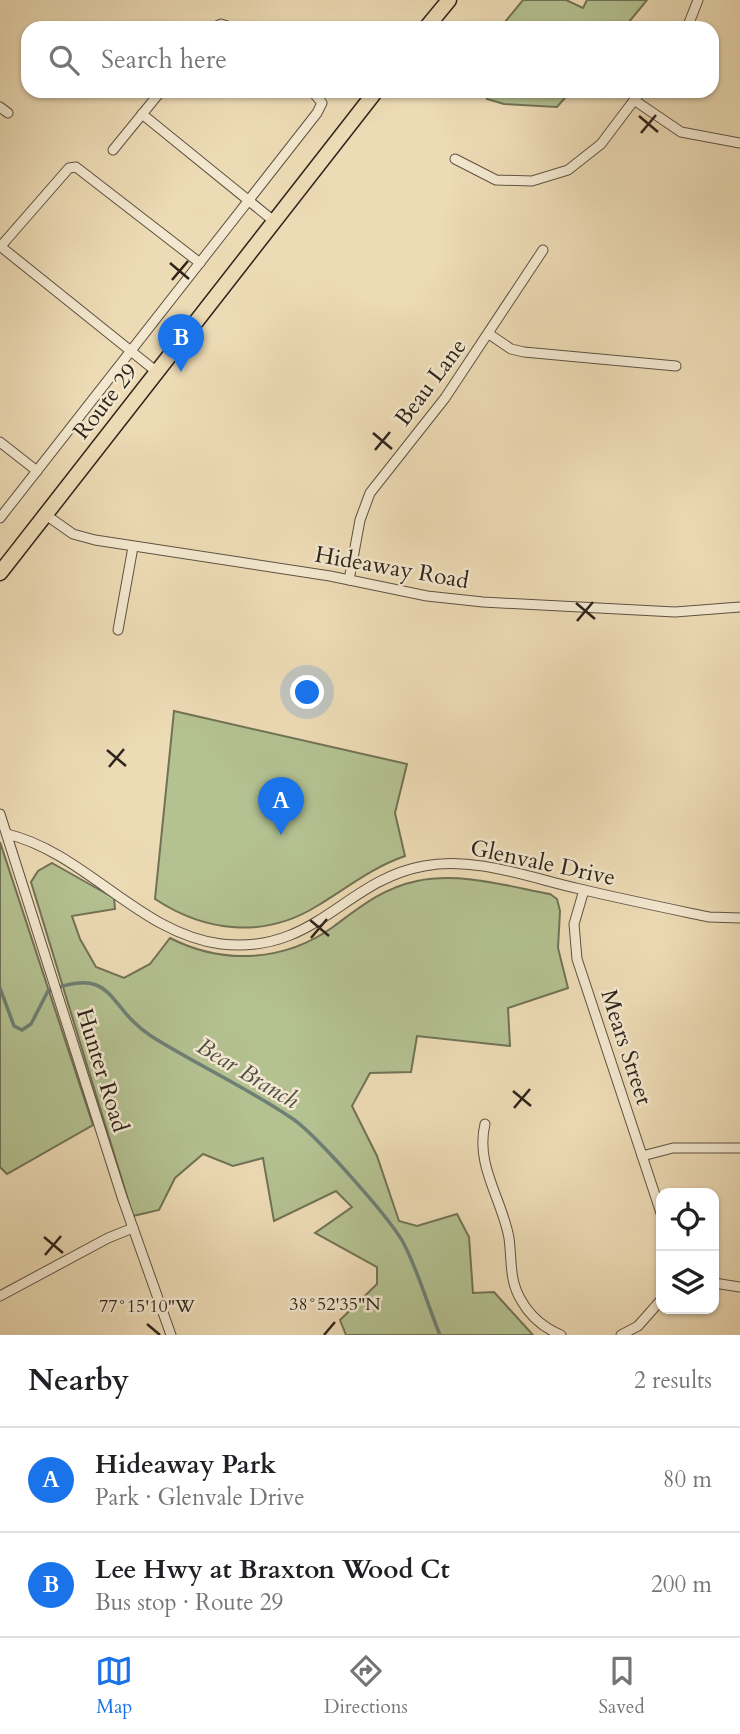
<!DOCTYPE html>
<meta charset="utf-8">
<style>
body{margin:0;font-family:Cardo,serif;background:#f6f6f6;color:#202124}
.controls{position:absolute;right:21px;bottom:21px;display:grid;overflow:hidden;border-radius:14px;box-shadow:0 2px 5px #0004}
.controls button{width:63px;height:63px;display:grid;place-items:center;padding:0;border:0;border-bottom:2px solid #e0e0e0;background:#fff;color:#202124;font:35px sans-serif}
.you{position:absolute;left:308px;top:693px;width:24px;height:24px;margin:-18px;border:5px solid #fff;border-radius:50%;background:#1a73e8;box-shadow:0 0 0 10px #1a73e833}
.badge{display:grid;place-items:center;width:46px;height:46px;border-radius:50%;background:#1a73e8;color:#fff;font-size:23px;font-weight:700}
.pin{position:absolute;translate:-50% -58px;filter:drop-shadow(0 2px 4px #0008)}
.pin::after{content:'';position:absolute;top:37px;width:24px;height:21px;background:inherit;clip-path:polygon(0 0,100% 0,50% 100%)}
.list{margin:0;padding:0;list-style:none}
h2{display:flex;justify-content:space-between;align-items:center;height:91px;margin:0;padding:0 28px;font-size:30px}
h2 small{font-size:23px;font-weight:400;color:#757577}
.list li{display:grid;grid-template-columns:46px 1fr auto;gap:21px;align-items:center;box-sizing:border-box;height:105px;padding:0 28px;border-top:2px solid #e0e0e0}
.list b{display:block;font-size:26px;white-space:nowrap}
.list p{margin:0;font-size:23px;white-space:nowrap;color:#757577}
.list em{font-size:23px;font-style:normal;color:#757577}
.icon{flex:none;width:38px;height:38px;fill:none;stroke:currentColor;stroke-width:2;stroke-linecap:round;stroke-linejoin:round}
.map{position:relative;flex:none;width:740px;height:1335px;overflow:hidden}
.search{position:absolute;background:#fff;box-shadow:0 2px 5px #0004;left:21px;right:21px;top:21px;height:77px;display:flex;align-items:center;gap:18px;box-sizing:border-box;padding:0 24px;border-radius:21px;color:#757577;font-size:26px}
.sheet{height:301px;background:#fff}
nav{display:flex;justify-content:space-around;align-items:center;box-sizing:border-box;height:98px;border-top:2px solid #e0e0e0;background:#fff;font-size:19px;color:#757577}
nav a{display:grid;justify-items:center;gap:4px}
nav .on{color:#1a73e8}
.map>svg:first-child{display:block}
.green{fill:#b4c191;stroke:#717256;stroke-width:2}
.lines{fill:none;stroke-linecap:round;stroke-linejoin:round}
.stream{stroke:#6e7f75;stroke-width:3.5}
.minor-casing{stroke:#5e5242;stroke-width:11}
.primary-casing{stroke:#2e241c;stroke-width:17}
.minor{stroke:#f3e8cf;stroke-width:9}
.primary{stroke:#eddbb5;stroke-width:14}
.ticks{fill:none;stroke:#2e241c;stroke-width:2.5}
.labels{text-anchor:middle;stroke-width:5;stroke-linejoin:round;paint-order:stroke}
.street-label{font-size:23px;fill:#2e241c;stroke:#f3e8cf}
.water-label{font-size:24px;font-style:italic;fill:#4e5148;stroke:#f3e8cf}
.ticks-label{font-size:18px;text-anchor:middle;fill:#2e241c;stroke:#f3e8cf;stroke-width:5;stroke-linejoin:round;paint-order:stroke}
</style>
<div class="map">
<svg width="740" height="1335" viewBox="0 0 740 1335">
<rect width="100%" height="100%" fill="#eddbb5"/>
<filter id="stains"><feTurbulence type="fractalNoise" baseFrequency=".00286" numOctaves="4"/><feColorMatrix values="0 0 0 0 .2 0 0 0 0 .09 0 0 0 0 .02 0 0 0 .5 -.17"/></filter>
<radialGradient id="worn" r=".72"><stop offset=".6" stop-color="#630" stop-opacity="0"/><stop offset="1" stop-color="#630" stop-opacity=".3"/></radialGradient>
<g class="green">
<polygon points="523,0 566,0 583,8 587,0 647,0 624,28 500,28"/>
<polygon points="483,91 571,91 557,107 504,104 487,99"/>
<path d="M174 711 407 764 395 813 405 856C371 868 347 888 317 906 264 939 205 932 155 899Z"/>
<polygon points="0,842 93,1125 7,1174 0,1167"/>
<path d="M52 863 114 898 115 909 72 916 80 939 96 967 124 978 150 964 170 938C223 965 284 962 333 927 360 907 383 888 417 881 461 872 507 886 550 894L557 899 560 911 558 948 568 988 508 1008 510 1046 417 1036 411 1072 370 1073 352 1106 377 1156 399 1221 417 1226 457 1214 469 1237 473 1293 494 1292 533 1335H346L340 1320 377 1284V1267L315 1233 352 1207 336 1191 274 1221 263 1158 233 1166 203 1154 175 1178 159 1210 133 1216 31 882 38 871Z"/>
</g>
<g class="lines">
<path class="stream" d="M0 988 14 1026 22 1030 31 1024 48 991C116 965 105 1006 151 1036 197 1065 248 1088 293 1119 315 1134 394 1222 405 1246 419 1274 428 1306 440 1335"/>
<defs>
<g id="minor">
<polyline points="213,28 221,24 233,28"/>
<polyline points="687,28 698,0"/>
<polyline points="634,100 681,132 740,143"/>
<polyline points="0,107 8,113"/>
<polyline points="142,114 275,222"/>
<polyline points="113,150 161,91"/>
<polyline points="455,159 496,180 532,181 568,170 601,144 641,91"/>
<polyline points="0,246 157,372"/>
<polyline points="1,246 69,168 76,167 200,263"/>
<polyline points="489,334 511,349 524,352 676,366"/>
<polyline points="0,442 37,471"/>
<polyline points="46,515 73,534 95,540 330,576 427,596 483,602 675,612 740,607"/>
<polyline points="0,518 317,113 322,103 312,91"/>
<polyline points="349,580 360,520 370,493 445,398 543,250"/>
<polyline points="118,630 133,547"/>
<polyline points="0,814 122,1197 171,1335"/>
<path d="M7 834C86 853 140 934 221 944 315 955 345 880 424 866 475 856 530 878 580 889 622 899 666 908 709 917L740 918"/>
<polyline points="584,890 574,924 577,959 661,1213"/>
<path d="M485 1124C475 1165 502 1199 509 1238 512 1260 509 1280 521 1300 530 1316 544 1328 561 1335"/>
<polyline points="642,1156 673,1148 740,1148"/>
<polyline points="714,1283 740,1287"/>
<polyline points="0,1296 108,1238 133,1228"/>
<polyline points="621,1335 638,1326 661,1300"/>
</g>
<g id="primary">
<polyline points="426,28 449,0"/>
<polyline points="0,573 376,91"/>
</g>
</defs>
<use href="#minor" class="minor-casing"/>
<use href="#primary" class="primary-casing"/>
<use href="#minor" class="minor"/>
<use href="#primary" class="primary"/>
</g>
<path class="ticks" d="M639 116 658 132M641 133 656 115M170 263 189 279M172 280 188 261M373 433 392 449M375 450 390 432M576 603 595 619M577 621 593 602M107 750 126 766M109 767 124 749M310 920 329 936M311 938 327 919M513 1091 531 1106M514 1108 530 1089M44 1237 63 1253M45 1255 61 1236M147 1324 160 1335M324 1335 335 1322"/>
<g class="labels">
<g class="street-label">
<text transform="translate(430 382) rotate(-53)" y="8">Beau Lane</text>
<text transform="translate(105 401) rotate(-52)" y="8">Route 29</text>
<text transform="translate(392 567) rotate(10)" y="8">Hideaway Road</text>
<text transform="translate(543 862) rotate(12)" y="8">Glenvale Drive</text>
<text transform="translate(627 1047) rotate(72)" y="8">Mears Street</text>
<text transform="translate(103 1070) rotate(73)" y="8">Hunter Road</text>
</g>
<g class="water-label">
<text transform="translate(248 1073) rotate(31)" y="8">Bear Branch</text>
</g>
</g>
<g class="ticks-label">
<text x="335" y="1310">38°52'35"N</text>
<text x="147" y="1312">77°15'10"W</text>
</g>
<rect width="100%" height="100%" filter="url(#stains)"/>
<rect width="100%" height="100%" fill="url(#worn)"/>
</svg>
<div class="controls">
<button><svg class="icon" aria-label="locate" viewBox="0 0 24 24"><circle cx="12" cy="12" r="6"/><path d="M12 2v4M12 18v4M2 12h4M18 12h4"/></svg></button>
<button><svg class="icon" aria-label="layers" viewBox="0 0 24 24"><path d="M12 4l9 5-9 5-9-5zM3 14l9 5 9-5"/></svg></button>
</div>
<div class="you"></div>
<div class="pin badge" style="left:281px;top:835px">A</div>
<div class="pin badge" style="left:181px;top:372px">B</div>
<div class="search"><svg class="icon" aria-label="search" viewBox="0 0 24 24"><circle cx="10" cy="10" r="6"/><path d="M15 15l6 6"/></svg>Search here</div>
</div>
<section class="sheet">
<h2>Nearby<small>2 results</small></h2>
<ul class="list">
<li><span class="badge">A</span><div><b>Hideaway Park</b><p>Park · Glenvale Drive</p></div><em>80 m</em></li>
<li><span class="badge">B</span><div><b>Lee Hwy at Braxton Wood Ct</b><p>Bus stop · Route 29</p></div><em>200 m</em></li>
</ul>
</section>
<nav>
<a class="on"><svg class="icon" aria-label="map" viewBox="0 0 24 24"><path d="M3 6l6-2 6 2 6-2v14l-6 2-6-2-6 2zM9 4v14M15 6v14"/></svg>Map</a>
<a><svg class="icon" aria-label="directions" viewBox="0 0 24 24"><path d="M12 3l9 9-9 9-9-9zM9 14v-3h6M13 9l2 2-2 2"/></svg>Directions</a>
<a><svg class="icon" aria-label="saved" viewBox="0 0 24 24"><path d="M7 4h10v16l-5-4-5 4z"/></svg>Saved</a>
</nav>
